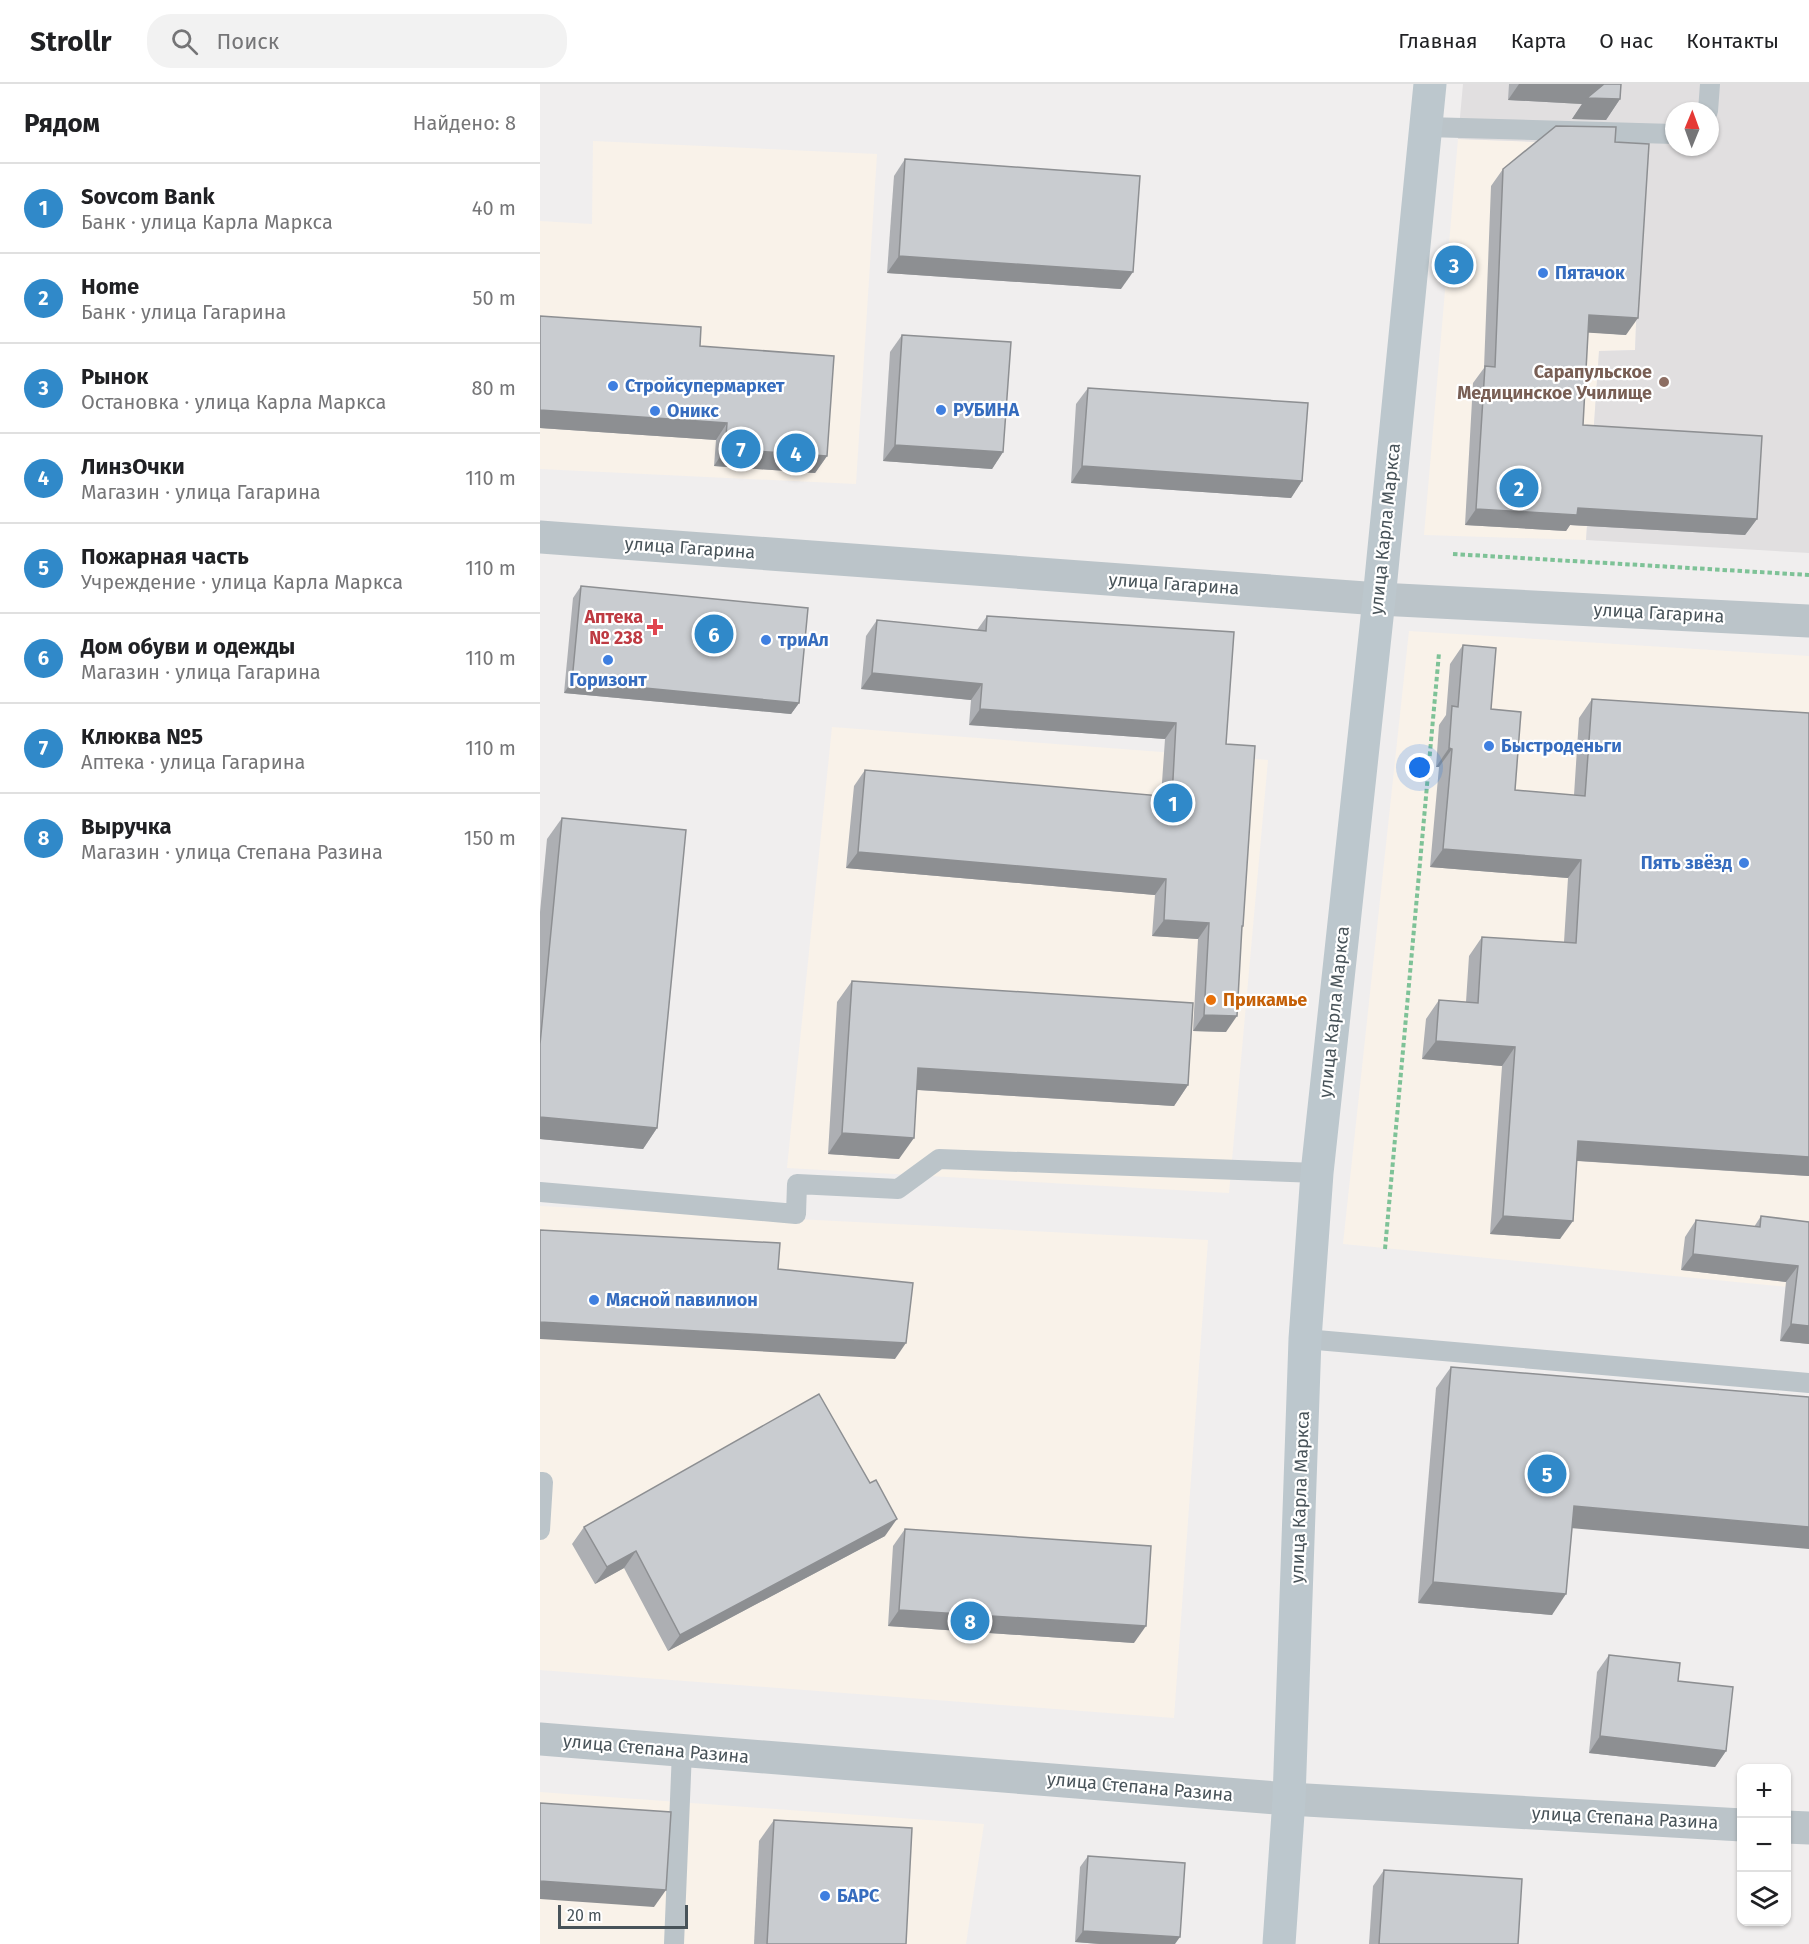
<!DOCTYPE html>
<html lang="ru">
<meta charset="utf-8">
<style>
body{margin:0;font-family:"Fira Sans",sans-serif;background:#f2f2f2;color:#202124}
.controls{position:absolute;right:18px;bottom:18px;display:grid;overflow:hidden;border-radius:12px;box-shadow:0 2px 4px #0004}
.controls button{width:54px;height:54px;display:grid;place-items:center;padding:0;border:0;border-bottom:2px solid #e0e0e0;background:#fff;color:#202124;font:30px sans-serif}
.compass{position:absolute;left:1125px;top:18px;width:54px;height:54px;border-radius:50%;background:#fff;box-shadow:0 2px 4px #0004;rotate:1deg}
.scale{position:absolute;left:18px;bottom:15px;width:130px;box-sizing:border-box;padding-left:6px;border:3px solid #485359;border-top:0;font-size:16px;line-height:21px;white-space:nowrap;color:#485359;-webkit-text-stroke:4px #fff;paint-order:stroke}
.you{position:absolute;left:880px;top:684px;width:21px;height:21px;margin:-15px;border:4px solid #fff;border-radius:50%;background:#1a73e8;box-shadow:0 0 0 9px #1a73e833}
.badge{display:grid;place-items:center;width:39px;height:39px;border-radius:50%;background:#3089c9;color:#fff;font-size:20px;font-weight:700}
.pin{position:absolute;translate:-50% -50%;border:3px solid #fff;box-shadow:0 2px 6px #0006}
.list{margin:0;padding:0;list-style:none}
h2{display:flex;justify-content:space-between;align-items:center;height:78px;margin:0;padding:0 24px;font-size:26px}
h2 small{font-size:20px;font-weight:400;color:#757577}
.list li{display:grid;grid-template-columns:39px 1fr auto;gap:18px;align-items:center;box-sizing:border-box;height:90px;padding:0 24px;border-top:2px solid #e0e0e0}
.list b{display:block;font-size:22px;white-space:nowrap}
.list p{margin:0;font-size:20px;white-space:nowrap;color:#757577}
.list em{font-size:20px;font-style:normal;color:#757577}
.icon{flex:none;width:33px;height:33px;fill:none;stroke:currentColor;stroke-width:2;stroke-linecap:round;stroke-linejoin:round}
.map{position:relative;flex:none;width:1269px;height:1860px;overflow:hidden}
header{display:flex;align-items:center;gap:36px;box-sizing:border-box;height:84px;padding:0 30px;background:#fff;border-bottom:2px solid #e0e0e0}
header strong{font-size:28px}
nav{display:flex;gap:33px;margin-inline-start:auto;font-size:21px}
.search{width:420px;height:54px;background:#f2f2f2;display:flex;align-items:center;gap:15px;box-sizing:border-box;padding:0 21px;border-radius:24px;color:#757577;font-size:22px}
main{display:flex}
aside{flex:1;background:#fff}
.map>svg:first-child{display:block}
.commercial{fill:#f9f2e9}
.education{fill:#e1dfe0;fill-rule:evenodd}
.lines{fill:none;stroke-linecap:round;stroke-linejoin:round}
.path{stroke:#7ec297;stroke-width:4;stroke-dasharray:4.5 3;stroke-linecap:butt}
.service{stroke:#bbc4c9;stroke-width:20}
.minor{stroke:#bbc4c9;stroke-width:33}
.tertiary{stroke:#bbc4c9;stroke-width:33}
.secondary{stroke:#bcc7cd;stroke-width:33}
.wall{fill:#adafb3}
.shaded-wall{fill:#8d8f92}
.building{fill:#c9ccd0;stroke:#8d8f92;stroke-width:1.5}
.shop-dot{fill:#3f7fe0;stroke:#fff;stroke-width:2}
.education-dot{fill:#8d6e63;stroke:#fff;stroke-width:2}
.health-dot{fill:#e0444e;stroke:#fff;stroke-width:2}
.food-dot{fill:#e8710a;stroke:#fff;stroke-width:2}
.labels{text-anchor:middle;stroke-width:4.5;stroke-linejoin:round;paint-order:stroke}
.shop-label{font-size:18px;font-weight:bold;fill:#366cbe;stroke:#fff;text-anchor:start}
.education-label{font-size:18px;font-weight:bold;fill:#785e54;stroke:#fff;text-anchor:end}
.street-label{font-size:18px;fill:#485359;stroke:#fff}
.health-label{font-size:18px;font-weight:bold;fill:#be3a42;stroke:#fff;text-anchor:end}
.food-label{font-size:18px;font-weight:bold;fill:#c56008;stroke:#fff;text-anchor:start}
</style>
<header>
<strong>Strollr</strong>
<div class="search"><svg class="icon" aria-label="search" viewBox="0 0 24 24"><circle cx="10" cy="10" r="6"/><path d="M15 15l6 6"/></svg>Поиск</div>
<nav><a>Главная</a><a>Карта</a><a>О нас</a><a>Контакты</a></nav>
</header>
<main>
<aside>
<h2>Рядом<small>Найдено: 8</small></h2>
<ul class="list">
<li><span class="badge">1</span><div><b>Sovcom Bank</b><p>Банк · улица Карла Маркса</p></div><em>40 m</em></li>
<li><span class="badge">2</span><div><b>Home</b><p>Банк · улица Гагарина</p></div><em>50 m</em></li>
<li><span class="badge">3</span><div><b>Рынок</b><p>Остановка · улица Карла Маркса</p></div><em>80 m</em></li>
<li><span class="badge">4</span><div><b>ЛинзОчки</b><p>Магазин · улица Гагарина</p></div><em>110 m</em></li>
<li><span class="badge">5</span><div><b>Пожарная часть</b><p>Учреждение · улица Карла Маркса</p></div><em>110 m</em></li>
<li><span class="badge">6</span><div><b>Дом обуви и одежды</b><p>Магазин · улица Гагарина</p></div><em>110 m</em></li>
<li><span class="badge">7</span><div><b>Клюква №5</b><p>Аптека · улица Гагарина</p></div><em>110 m</em></li>
<li><span class="badge">8</span><div><b>Выручка</b><p>Магазин · улица Степана Разина</p></div><em>150 m</em></li>
</ul>
</aside>
<div class="map">
<svg width="1269" height="1860" viewBox="0 0 1269 1860">
<rect width="100%" height="100%" fill="#f0eeee"/>
<g class="commercial">
<polygon points="918,55 1103,62 1095,266 1059,267 1046,456 884,451"/>
<polygon points="53,57 337,70 316,400 0,385 0,137 52,140"/>
<polygon points="869,547 1269,572 1269,1205 803,1160"/>
<polygon points="292,643 728,676 689,1109 247,1084"/>
<polygon points="0,1122 668,1156 634,1634 0,1586"/>
<polygon points="0,1708 444,1740 426,1860 0,1860"/>
</g>
<path class="education" d="M923 0H1269V469L1046 456 1059 267 1095 266 1103 62 918 55ZM1134 27H1170V63H1134Z"/>
<g class="lines">
<g class="path">
<polyline points="913,470 1269,491"/>
<polyline points="845,1165 899,569"/>
</g>
<g class="service">
<polyline points="1168,27 1170,0"/>
<polyline points="886,43 1134,50"/>
<polyline points="0,1108 256,1130 257,1100 358,1105 399,1075 777,1089"/>
<polyline points="765,1255 1269,1299"/>
<polyline points="0,1398 3,1398 0,1446"/>
<polyline points="134,1860 142,1667"/>
</g>
<g class="minor">
<polyline points="0,1655 749,1715 1202,1741"/>
<polyline points="1246,1743 1269,1744"/>
</g>
<polyline class="tertiary" points="0,453 839,515 1269,537"/>
<polyline class="secondary" points="739,1860 749,1715 765,1255 777,1089 839,515 890,0"/>
</g>
<g class="wall">
<polygon points="969,0 1081,0 1080,15 1066,36 1032,35 1042,20 968,16"/>
<polygon points="1075,58 1086,251 1048,248 1043,341 1217,435 1205,451 1030,441 1026,447 925,441 933,299 944,284 951,102 963,85"/>
<polygon points="365,75 581,205 347,189 354,92"/>
<polygon points="0,232 160,262 287,372 275,389 174,382 176,356 0,344"/>
<polygon points="362,251 463,368 452,385 343,377 350,268"/>
<polygon points="548,304 762,397 751,414 531,399 536,320"/>
<polygon points="41,502 259,619 251,630 24,609 33,514"/>
<polygon points="447,532 686,660 703,842 702,844 686,948 653,947 658,855 612,852 615,811 306,784 314,702 325,686 621,713 625,655 429,641 431,616 321,605 326,552 337,536 437,546"/>
<polygon points="923,561 951,625 975,706 1034,711 1039,634 1052,615 1269,629 1269,1092 1037,1077 1020,1155 950,1150 962,982 882,975 886,935 899,916 926,918 929,872 942,853 1024,858 1028,794 890,783 899,683 896,683 899,641 906,631 910,580"/>
<polygon points="22,734 117,1044 103,1065 0,1055 0,828 7,755"/>
<polygon points="312,897 648,1001 634,1022 377,1006 359,1075 288,1070 297,918"/>
<polygon points="1221,1132 1269,1138 1269,1260 1240,1257 1246,1198 1141,1186 1145,1153 1156,1136 1214,1143"/>
<polygon points="911,1283 1032,1444 1012,1531 878,1519 896,1304"/>
<polygon points="330,1399 345,1452 128,1567 84,1484 55,1500 32,1460 44,1443"/>
<polygon points="365,1445 594,1559 348,1542 353,1462"/>
<polygon points="1069,1571 1138,1597 1186,1667 1175,1683 1049,1669 1057,1588"/>
<polygon points="234,1736 366,1860 214,1860 219,1757"/>
<polygon points="548,1772 635,1860 560,1860 535,1858 540,1783"/>
<polygon points="844,1786 978,1860 829,1860 833,1802"/>
</g>
<g class="shaded-wall">
<polygon points="979,0 1064,0 1080,15 1066,36 1032,35 1042,20 968,16"/>
<polygon points="359,172 593,188 581,205 347,189"/>
<polygon points="1049,231 1098,234 1086,251 1038,248"/>
<polygon points="0,326 187,339 176,356 0,344"/>
<polygon points="355,361 463,368 452,385 343,377"/>
<polygon points="185,365 287,372 275,389 174,382"/>
<polygon points="542,382 762,397 751,414 531,399"/>
<polygon points="1038,424 1217,435 1205,451 1030,441 1026,447 925,441 936,425"/>
<polygon points="332,589 442,600 431,616 321,605"/>
<polygon points="32,597 259,619 251,630 24,609"/>
<polygon points="440,625 636,639 625,655 429,641"/>
<polygon points="909,664 912,665 899,683 896,683"/>
<polygon points="903,765 1041,776 1028,794 890,783"/>
<polygon points="318,768 626,795 615,811 306,784"/>
<polygon points="624,836 669,839 658,855 612,852"/>
<polygon points="664,931 697,932 686,948 653,947"/>
<polygon points="896,957 975,963 962,982 882,975"/>
<polygon points="378,984 648,1001 634,1022 364,1005"/>
<polygon points="0,1033 117,1044 103,1065 0,1055"/>
<polygon points="302,1049 374,1054 359,1075 288,1070"/>
<polygon points="1038,1057 1269,1073 1269,1092 1025,1076"/>
<polygon points="963,1132 1033,1137 1020,1155 950,1150"/>
<polygon points="1153,1170 1258,1182 1246,1198 1141,1186"/>
<polygon points="0,1238 366,1259 355,1275 0,1255"/>
<polygon points="1251,1240 1269,1242 1269,1260 1240,1257"/>
<polygon points="1034,1422 1269,1443 1269,1465 1019,1443"/>
<polygon points="357,1435 345,1452 128,1567 140,1551"/>
<polygon points="96,1467 84,1484 55,1500 67,1483"/>
<polygon points="893,1498 1026,1510 1012,1531 878,1519"/>
<polygon points="359,1526 606,1542 594,1559 348,1542"/>
<polygon points="1060,1652 1186,1667 1175,1683 1049,1669"/>
<polygon points="0,1797 126,1806 114,1823 0,1815"/>
<polygon points="543,1847 640,1853 635,1860 560,1860 535,1858"/>
</g>
<g class="building">
<polygon points="1064,0 1081,0 1080,15 1047,14"/>
<polygon points="1016,42 1076,43 1075,58 1109,60 1098,234 1049,231 1043,341 1222,352 1217,435 1038,424 1037,431 936,425 945,282 955,283 963,85"/>
<polygon points="365,75 600,92 593,188 359,172"/>
<polygon points="0,232 161,243 160,262 294,272 287,372 185,365 187,339 0,326"/>
<polygon points="362,251 471,258 463,368 355,361"/>
<polygon points="548,304 768,319 762,397 542,382"/>
<polygon points="41,502 268,524 259,619 32,597"/>
<polygon points="447,532 694,548 686,660 715,662 703,842 702,842 697,932 664,931 669,839 624,836 626,795 318,768 325,686 632,713 636,639 440,625 442,600 332,589 337,536 446,547"/>
<polygon points="923,561 956,564 951,625 981,628 975,706 1045,712 1052,615 1269,629 1269,1073 1038,1057 1033,1137 963,1132 975,963 896,957 899,916 938,919 942,853 1036,859 1041,776 903,765 912,665 909,664 912,622 918,623"/>
<polygon points="22,734 146,746 117,1044 0,1033 0,960"/>
<polygon points="312,897 653,919 648,1001 378,984 374,1054 302,1049"/>
<polygon points="1221,1132 1269,1138 1269,1242 1251,1240 1258,1182 1153,1170 1156,1136 1220,1143"/>
<polygon points="0,1146 240,1159 238,1185 373,1199 366,1259 0,1238"/>
<polygon points="911,1283 1269,1313 1269,1443 1034,1422 1026,1510 893,1498"/>
<polygon points="279,1310 330,1399 336,1396 357,1435 140,1551 96,1467 67,1483 44,1443"/>
<polygon points="365,1445 611,1462 606,1542 359,1526"/>
<polygon points="1069,1571 1140,1579 1138,1597 1193,1603 1186,1667 1060,1652"/>
<polygon points="0,1719 131,1728 126,1806 0,1797"/>
<polygon points="234,1736 372,1744 366,1860 227,1860"/>
<polygon points="548,1772 645,1779 640,1853 543,1847"/>
<polygon points="844,1786 982,1795 978,1860 839,1860"/>
</g>
<g class="shop-dot">
<circle cx="1003" cy="189" r="6"/>
<circle cx="73" cy="302" r="6"/>
<circle cx="401" cy="326" r="6"/>
<circle cx="115" cy="327" r="6"/>
<circle cx="226" cy="556" r="6"/>
<circle cx="68" cy="576" r="6"/>
<circle cx="949" cy="662" r="6"/>
<circle cx="1204" cy="779" r="6"/>
<circle cx="54" cy="1216" r="6"/>
<circle cx="285" cy="1812" r="6"/>
</g>
<circle class="education-dot" cx="1124" cy="298" r="6"/>
<path class="health-dot" d="M112 534h6v6h6v6h-6v6h-6v-6h-6v-6h6z"/>
<circle class="food-dot" cx="671" cy="916" r="6"/>
<g class="labels">
<g class="shop-label">
<text x="1015" y="195">Пятачок</text>
<text x="85" y="308">Стройсупермаркет</text>
<text x="413" y="332">РУБИНА</text>
<text x="127" y="333">Оникс</text>
<text x="238" y="562">триАл</text>
<text x="68" y="602" text-anchor="middle">Горизонт</text>
<text x="961" y="668">Быстроденьги</text>
<text x="1192" y="785" text-anchor="end">Пять звёзд</text>
<text x="66" y="1222">Мясной павилион</text>
<text x="297" y="1818">БАРС</text>
</g>
<g class="education-label">
<text x="1112" y="294">Сарапульское<tspan x="1112" dy="21">Медицинское Училище</tspan></text>
</g>
<g class="street-label">
<text transform="translate(845 445) rotate(-84)" y="6">улица Карла Маркса</text>
<text transform="translate(150 464) rotate(4)" y="6">улица Гагарина</text>
<text transform="translate(634 500) rotate(4)" y="6">улица Гагарина</text>
<text transform="translate(1119 529) rotate(3)" y="6">улица Гагарина</text>
<text transform="translate(794 928) rotate(-84)" y="6">улица Карла Маркса</text>
<text transform="translate(760 1413) rotate(-88)" y="6">улица Карла Маркса</text>
<text transform="translate(116 1665) rotate(5)" y="6">улица Степана Разина</text>
<text transform="translate(600 1703) rotate(5)" y="6">улица Степана Разина</text>
<text transform="translate(1085 1734) rotate(3)" y="6">улица Степана Разина</text>
</g>
<g class="health-label">
<text x="103" y="539">Аптека<tspan x="103" dy="21">№ 238</tspan></text>
</g>
<g class="food-label">
<text x="683" y="922">Прикамье</text>
</g>
</g>
</svg>
<div class="controls">
<button>+</button>
<button>−</button>
<button><svg class="icon" aria-label="layers" viewBox="0 0 24 24"><path d="M12 4l9 5-9 5-9-5zM3 14l9 5 9-5"/></svg></button>
</div>
<svg class="compass" viewBox="-18 -18 36 36"><path d="M0-13l5 13h-10z" fill="#e53935"/><path d="M0 13l5-13h-10z" fill="#757577"/></svg>
<div class="scale">20 m</div>
<div class="you"></div>
<div class="pin badge" style="left:633px;top:719px">1</div>
<div class="pin badge" style="left:979px;top:404px">2</div>
<div class="pin badge" style="left:914px;top:181px">3</div>
<div class="pin badge" style="left:256px;top:369px">4</div>
<div class="pin badge" style="left:1007px;top:1390px">5</div>
<div class="pin badge" style="left:174px;top:550px">6</div>
<div class="pin badge" style="left:201px;top:365px">7</div>
<div class="pin badge" style="left:430px;top:1537px">8</div>
</div>
</main>
